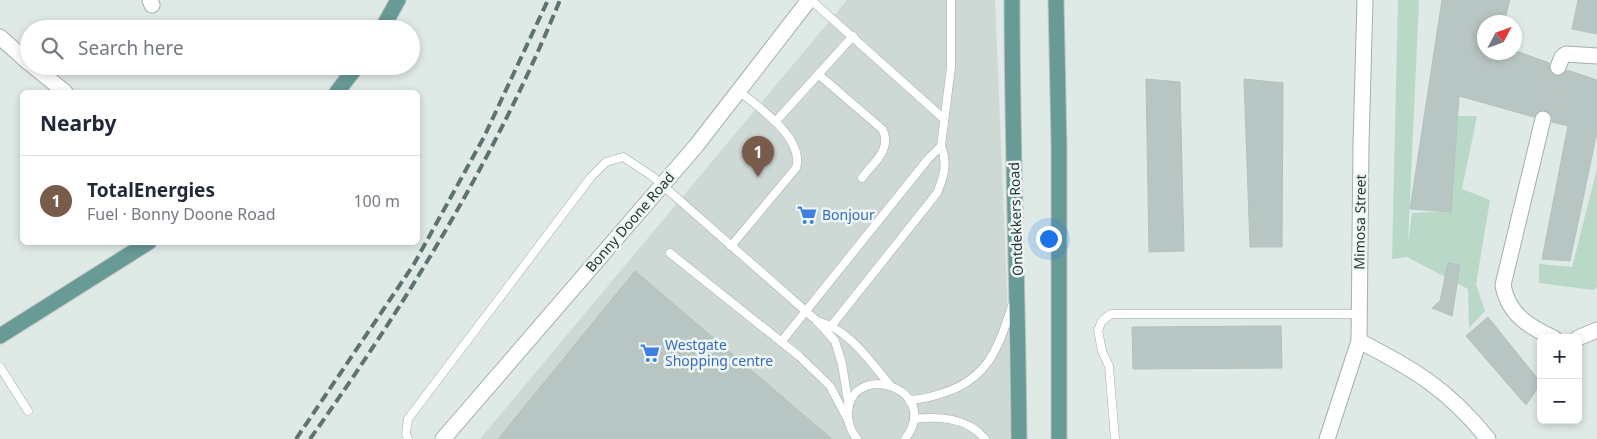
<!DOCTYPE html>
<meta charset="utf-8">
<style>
body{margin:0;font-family:"Noto Sans",sans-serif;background:#f6f6f7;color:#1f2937}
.controls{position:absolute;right:15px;bottom:15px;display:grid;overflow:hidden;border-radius:8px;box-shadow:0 2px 8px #0003}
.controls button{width:45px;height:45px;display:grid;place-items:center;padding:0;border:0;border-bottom:1px solid #e0e1e3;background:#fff;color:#1f2937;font:25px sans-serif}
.compass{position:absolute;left:1477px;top:15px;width:45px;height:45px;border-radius:50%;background:#fff;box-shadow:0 2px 8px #0003;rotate:49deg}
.you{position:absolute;left:1048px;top:238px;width:18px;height:18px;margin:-12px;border:4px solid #fff;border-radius:50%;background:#1a73e8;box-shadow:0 0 0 8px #1a73e833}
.badge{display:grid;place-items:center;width:32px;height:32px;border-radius:50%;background:#785b4a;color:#fff;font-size:16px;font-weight:700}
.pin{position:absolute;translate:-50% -41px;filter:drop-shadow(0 1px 2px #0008)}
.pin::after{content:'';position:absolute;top:26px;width:18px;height:15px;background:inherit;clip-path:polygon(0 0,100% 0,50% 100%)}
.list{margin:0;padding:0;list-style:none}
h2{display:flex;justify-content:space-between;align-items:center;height:65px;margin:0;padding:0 20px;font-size:21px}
h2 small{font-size:16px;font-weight:400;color:#747a83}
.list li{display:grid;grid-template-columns:32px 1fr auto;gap:15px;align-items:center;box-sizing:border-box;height:90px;padding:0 20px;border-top:1px solid #e0e1e3}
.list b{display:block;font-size:19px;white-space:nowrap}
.list p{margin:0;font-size:16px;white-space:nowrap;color:#747a83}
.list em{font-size:16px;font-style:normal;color:#747a83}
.icon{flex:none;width:28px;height:28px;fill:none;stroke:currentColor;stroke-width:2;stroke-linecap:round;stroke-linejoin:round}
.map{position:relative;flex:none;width:1597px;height:439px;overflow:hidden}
.search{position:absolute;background:#fff;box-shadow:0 2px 8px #0003;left:20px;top:20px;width:400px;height:55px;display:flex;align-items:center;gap:12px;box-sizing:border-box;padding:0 18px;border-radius:28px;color:#747a83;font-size:19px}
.panel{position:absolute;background:#fff;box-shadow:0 2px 8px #0003;left:20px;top:90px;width:400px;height:155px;border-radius:8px}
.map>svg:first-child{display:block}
.built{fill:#ced9d5}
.green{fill:#bad8c7}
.building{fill:#b8c6c3;stroke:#b2c2be}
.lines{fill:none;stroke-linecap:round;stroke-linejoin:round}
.minor-tunnel{stroke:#b9c5c3;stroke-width:15;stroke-dasharray:15 8;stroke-linecap:butt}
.service-casing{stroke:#a3b0ad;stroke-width:9}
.minor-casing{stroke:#a3b0ad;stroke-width:17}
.primary-casing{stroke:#bdc3c2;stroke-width:17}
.service{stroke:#fff;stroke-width:8}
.minor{stroke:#fff;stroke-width:15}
.primary{stroke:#689a96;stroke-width:15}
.rail{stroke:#5c7371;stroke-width:4;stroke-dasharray:10 5;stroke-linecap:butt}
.labels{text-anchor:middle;stroke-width:5;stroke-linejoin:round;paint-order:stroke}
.shop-label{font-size:14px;fill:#366cbe;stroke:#eff6f4;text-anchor:start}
.street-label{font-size:14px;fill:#223735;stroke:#eff6f4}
</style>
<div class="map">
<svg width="1597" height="439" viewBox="0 0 1597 439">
<rect width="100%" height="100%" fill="#dfe9e6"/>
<polygon class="built" points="847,0 995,0 1013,439 480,439"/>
<g class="green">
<polygon points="1398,0 1419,0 1408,243 1412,213 1451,211 1458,116 1477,116 1462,189 1490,200 1476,284 1485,311 1469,328 1468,289 1407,257 1392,259"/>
<polygon points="1597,169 1597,287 1593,290 1539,283 1539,264 1572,267"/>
</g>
<g class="building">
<polygon points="1442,0 1510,0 1504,22 1484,22 1484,52 1519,52 1549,63 1550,72 1555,76 1563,75 1567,70 1597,80 1597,132 1570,261 1542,259 1568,126 1552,122 1552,116 1546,110 1540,110 1534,117 1459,96 1451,212 1410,209"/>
<polygon points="1578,0 1597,0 1597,34 1572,29"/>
<polygon points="1146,79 1180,82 1184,251 1149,252"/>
<polygon points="1244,79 1283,83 1282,247 1250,247"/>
<polygon points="1448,263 1460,265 1452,316 1432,308 1440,301"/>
<polygon points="635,271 832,439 498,439"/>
<polygon points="1488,317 1541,383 1526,405 1466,336"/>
<polygon points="1281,326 1282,368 1133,369 1132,327"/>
</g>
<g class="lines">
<polyline class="minor-tunnel" points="1543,119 1558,67"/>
<defs>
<g id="service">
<polyline points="811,0 943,118"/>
<path d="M818 74 882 129C893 148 874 162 862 178"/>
<polyline points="776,121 853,36"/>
<path d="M731 246 796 168C805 138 758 107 739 91"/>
<polyline points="670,253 799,356 830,386 848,420"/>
<path d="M817 321C850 330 868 359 889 384"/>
<path d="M832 325 937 193C944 176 948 164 941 146"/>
<polyline points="781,342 928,159 941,146 951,67 951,0"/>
<polyline points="0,367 28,411"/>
<path d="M909 400C921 400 931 397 943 393 990 378 999 345 1013 303"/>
<path d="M914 419C938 416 968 418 985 439"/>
<polyline points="408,439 406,434 408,419 591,177 606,162 623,157 652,176 817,321 835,341 842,364 849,407"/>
<path d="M857 439C850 430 847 422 848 411 853 360 943 389 905 439"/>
<polyline points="1115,439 1109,366 1102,351 1098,330 1102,321 1111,314 1359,314"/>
</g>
<g id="minor">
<polyline points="150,0 152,5"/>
<polyline points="0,37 29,63"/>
<polyline points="33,66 65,92"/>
<polyline points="1558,67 1562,57 1566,54 1597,56"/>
<path d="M1543 119 1503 285C1508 314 1529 327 1554 338"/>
<polyline points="1578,338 1597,330"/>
<path d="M1359 341C1414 369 1449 390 1488 439"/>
<polyline points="443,439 696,146 809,0"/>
<polyline points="1327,439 1359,341 1361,144 1365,0"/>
</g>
<g id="primary">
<path d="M1012 0C1012 146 1018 293 1019 439"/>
<polyline points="1056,0 1059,146 1059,439"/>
<polyline points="382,29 398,0"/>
<polyline points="337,92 357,66"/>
<polyline points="0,336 149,242"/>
</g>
</defs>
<use href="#service" class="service-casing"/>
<use href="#minor" class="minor-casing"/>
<use href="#primary" class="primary-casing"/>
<use href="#service" class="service"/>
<use href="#minor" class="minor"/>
<use href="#primary" class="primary"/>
<g class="rail">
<polyline points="296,439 414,264 484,137 548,0"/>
<path d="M310 439C408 301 496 157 560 0"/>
</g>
</g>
<defs>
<symbol id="supermarket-bare" viewBox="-9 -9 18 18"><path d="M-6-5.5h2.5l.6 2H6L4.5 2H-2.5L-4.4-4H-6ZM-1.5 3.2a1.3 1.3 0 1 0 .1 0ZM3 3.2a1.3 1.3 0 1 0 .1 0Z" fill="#3f7fe0" stroke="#eff6f4" stroke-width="2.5" paint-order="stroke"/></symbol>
</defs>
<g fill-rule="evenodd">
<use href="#supermarket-bare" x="793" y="201" width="28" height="28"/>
<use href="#supermarket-bare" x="636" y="339" width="28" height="28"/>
</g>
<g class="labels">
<g class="shop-label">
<text x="822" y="220">Bonjour</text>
<text x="665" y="350">Westgate<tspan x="665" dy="16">Shopping centre</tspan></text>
</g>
<g class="street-label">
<text transform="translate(1016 219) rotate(-92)" y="5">Ontdekkers Road</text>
<text transform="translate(630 222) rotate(-49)" y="5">Bonny Doone Road</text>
<text transform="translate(1360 222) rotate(-89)" y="5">Mimosa Street</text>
</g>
</g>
</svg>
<div class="controls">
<button>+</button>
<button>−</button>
</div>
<svg class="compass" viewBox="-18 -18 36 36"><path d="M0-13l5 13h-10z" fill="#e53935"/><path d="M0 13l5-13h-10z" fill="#747a83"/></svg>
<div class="you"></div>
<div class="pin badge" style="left:758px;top:177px">1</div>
<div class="search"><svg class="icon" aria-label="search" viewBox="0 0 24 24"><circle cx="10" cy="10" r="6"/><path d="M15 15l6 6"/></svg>Search here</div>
<section class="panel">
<h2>Nearby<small></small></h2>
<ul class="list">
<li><span class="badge">1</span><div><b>TotalEnergies</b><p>Fuel · Bonny Doone Road</p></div><em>100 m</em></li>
</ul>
</section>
</div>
